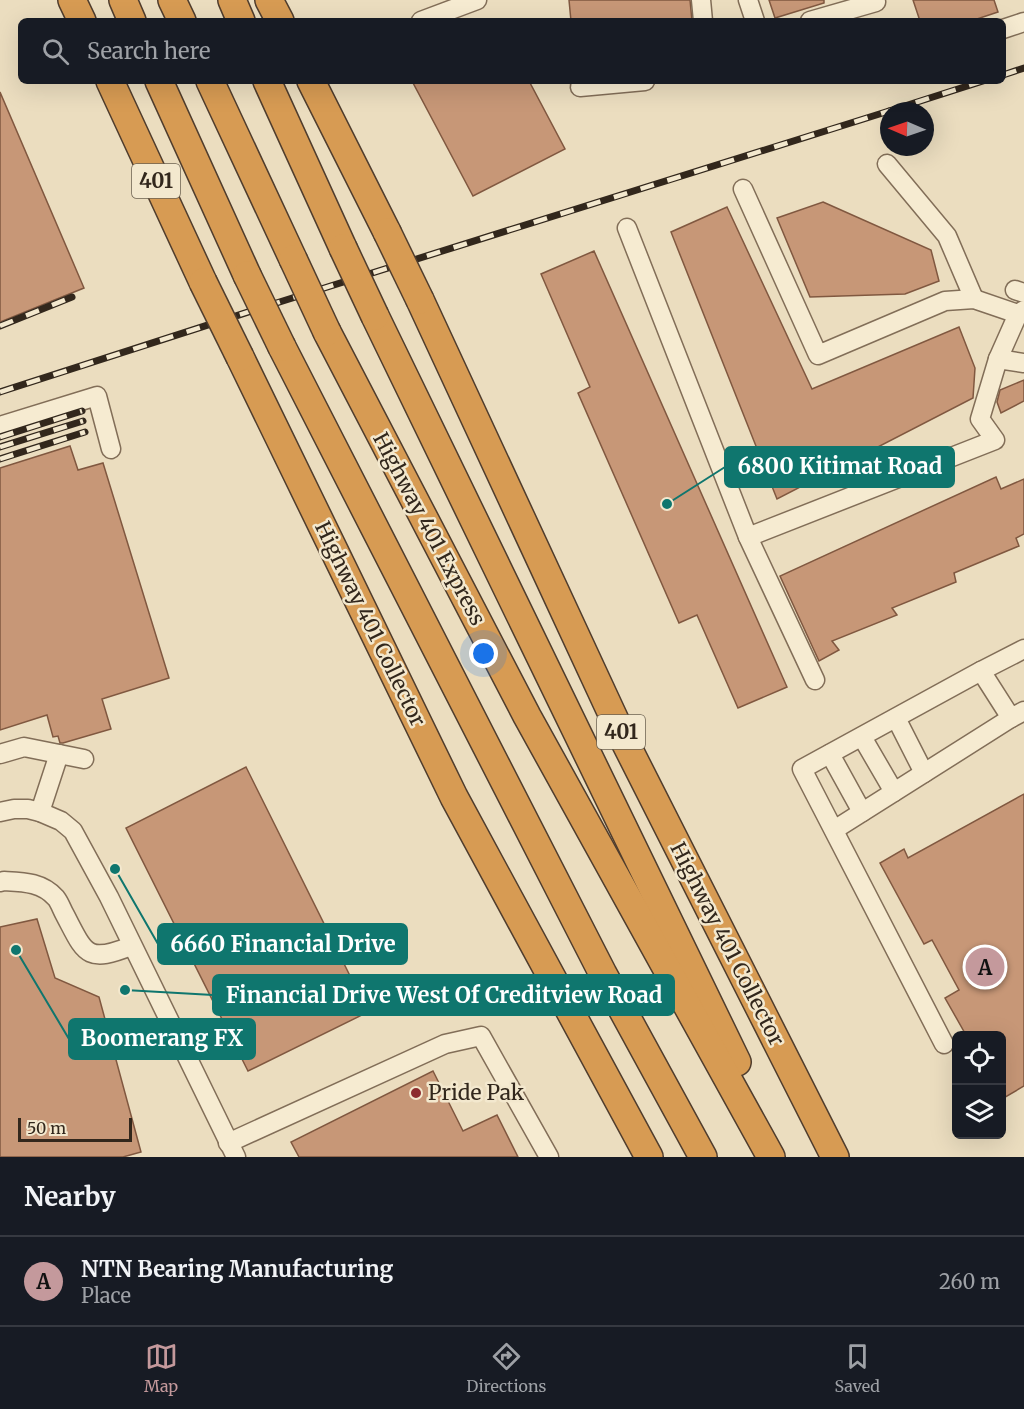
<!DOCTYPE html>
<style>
body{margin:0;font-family:Merriweather,serif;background:#242831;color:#f1f3f6}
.controls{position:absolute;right:18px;bottom:18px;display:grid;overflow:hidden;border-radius:9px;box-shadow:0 6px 24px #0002}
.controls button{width:54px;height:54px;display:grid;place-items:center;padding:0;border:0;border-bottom:2px solid #363941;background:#171b24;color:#f1f3f6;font:30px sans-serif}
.compass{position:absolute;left:880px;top:102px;width:54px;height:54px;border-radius:50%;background:#171b24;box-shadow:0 6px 24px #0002;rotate:272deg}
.scale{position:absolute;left:18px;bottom:15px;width:114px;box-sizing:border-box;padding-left:6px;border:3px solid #32271c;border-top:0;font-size:16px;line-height:21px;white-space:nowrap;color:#32271c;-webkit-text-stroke:4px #f3e8ce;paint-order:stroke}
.you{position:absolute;left:484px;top:654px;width:21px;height:21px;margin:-15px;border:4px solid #fff;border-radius:50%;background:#1a73e8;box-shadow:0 0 0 9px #1a73e833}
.badge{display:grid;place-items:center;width:39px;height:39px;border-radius:50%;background:#c4999c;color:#111;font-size:20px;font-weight:700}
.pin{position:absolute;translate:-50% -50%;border:3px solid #fff;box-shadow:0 2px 6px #0006}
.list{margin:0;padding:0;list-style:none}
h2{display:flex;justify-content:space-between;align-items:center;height:78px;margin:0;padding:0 24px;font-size:26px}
h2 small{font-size:20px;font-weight:400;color:#9ea1a6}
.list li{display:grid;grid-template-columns:39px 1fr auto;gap:18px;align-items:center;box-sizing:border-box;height:90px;padding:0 24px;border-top:2px solid #363941}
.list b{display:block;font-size:22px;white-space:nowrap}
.list p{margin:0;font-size:20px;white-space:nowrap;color:#9ea1a6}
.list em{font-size:20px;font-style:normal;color:#9ea1a6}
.icon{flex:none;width:33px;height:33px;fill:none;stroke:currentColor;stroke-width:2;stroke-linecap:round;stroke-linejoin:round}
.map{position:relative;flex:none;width:1024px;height:1157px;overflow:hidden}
.search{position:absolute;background:#171b24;box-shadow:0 6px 24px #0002;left:18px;right:18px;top:18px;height:66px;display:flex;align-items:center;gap:15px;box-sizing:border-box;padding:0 21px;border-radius:9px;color:#9ea1a6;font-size:22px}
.sheet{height:168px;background:#171b24}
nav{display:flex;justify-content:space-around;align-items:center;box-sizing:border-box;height:84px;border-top:2px solid #363941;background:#171b24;font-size:16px;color:#9ea1a6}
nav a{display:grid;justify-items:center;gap:3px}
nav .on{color:#c4999c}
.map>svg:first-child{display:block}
.building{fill:#c79777;stroke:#805840;stroke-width:1.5}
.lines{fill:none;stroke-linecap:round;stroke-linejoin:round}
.minor-casing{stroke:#826e58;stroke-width:21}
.highway-casing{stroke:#503d2d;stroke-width:30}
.minor{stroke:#f6ebd1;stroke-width:18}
.highway{stroke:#d79b53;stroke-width:27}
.rail-casing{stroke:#32271c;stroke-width:7}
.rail{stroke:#f3e8ce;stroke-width:4.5;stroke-dasharray:14;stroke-linecap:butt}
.highway-bridge-casing{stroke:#503d2d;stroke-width:30;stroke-linecap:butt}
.highway-bridge{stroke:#d79b53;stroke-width:27}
.poi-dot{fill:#8d2c2e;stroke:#f3e8ce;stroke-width:2}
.labels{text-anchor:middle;stroke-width:5;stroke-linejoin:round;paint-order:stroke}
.shield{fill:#f3e8ce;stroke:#6c6151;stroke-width:1.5}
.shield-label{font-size:20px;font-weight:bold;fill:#32271c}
.street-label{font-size:21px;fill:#32271c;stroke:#f3e8ce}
.poi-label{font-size:21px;fill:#32271c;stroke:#f3e8ce;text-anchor:start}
.leader{fill:none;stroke:#0f766e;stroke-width:2}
.callout-dot{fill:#0f766e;stroke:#f3e8ce;stroke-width:2}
.callout{fill:#0f766e;stroke:#0f766e;stroke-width:2}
.callout-label{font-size:22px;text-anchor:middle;font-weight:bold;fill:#fff}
</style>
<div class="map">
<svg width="1024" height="1157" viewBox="0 0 1024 1157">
<rect width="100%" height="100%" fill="#ebddbf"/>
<g class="building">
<polygon points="569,0 690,0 692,21 571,21"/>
<polygon points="769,0 824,0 824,3 775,18"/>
<polygon points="913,0 994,0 998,12 971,21 920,21"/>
<polygon points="412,81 529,81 565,149 473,196"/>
<polygon points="0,92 84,288 0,322"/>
<polygon points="823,202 931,250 939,281 905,294 810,297 777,218"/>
<polygon points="727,207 812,389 959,327 975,368 973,398 777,499 671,232"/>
<polygon points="594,251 787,687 738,708 697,615 679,623 578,393 590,387 541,274"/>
<polygon points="1024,380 1024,401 1001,413 997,402 1000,390"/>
<polygon points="70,446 78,470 103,463 169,678 102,699 111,729 63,743 60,743 58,736 53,737 47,715 0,730 0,468"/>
<polygon points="996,477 1001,489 1024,479 1024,534 1016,538 1019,546 954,573 956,582 892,608 897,615 832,641 839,650 819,661 780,576"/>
<polygon points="246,767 368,1012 248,1071 126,828"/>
<polygon points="1024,794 1024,1086 1002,1099 1002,1035 966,1035 945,998 959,990 932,940 924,944 880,863 904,849 908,858"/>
<polygon points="37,919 55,978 99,997 141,1152 123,1157 0,1157 0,927"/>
<polygon points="433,1071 463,1131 497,1115 518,1157 299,1157 291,1142"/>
</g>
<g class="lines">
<defs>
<g id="minor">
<polyline points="701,0 703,21"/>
<polyline points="748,0 755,21"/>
<polyline points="421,21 477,0"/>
<polyline points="810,21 876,2"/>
<polyline points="1003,29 1024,22"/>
<polyline points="580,87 645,81"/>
<polyline points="887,164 947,236 974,299"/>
<polyline points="743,189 818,355 945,301 974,299 1018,314"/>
<polyline points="627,228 748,537 815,680"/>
<polyline points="1015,290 1024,293"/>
<polyline points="998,359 1018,314 1024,310"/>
<polyline points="0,426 97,396 111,449"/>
<polyline points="748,537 995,440 980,419 998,359 1024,363"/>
<polyline points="981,671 1024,649"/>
<polyline points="896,718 924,773"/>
<polyline points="862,737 894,792"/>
<polyline points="0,754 24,747 84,759"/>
<polyline points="830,754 862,812"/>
<polyline points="0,812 14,809 28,809 40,812 61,821 73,831 109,897 236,1157"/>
<polyline points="40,812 59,754"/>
<polyline points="834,830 1011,718"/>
<path d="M0 882 4 881C23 882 42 882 56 898 60 903 62 910 65 915 85 953 86 964 131 946"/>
<polyline points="944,1044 802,769 981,671 1011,718 1024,711"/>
<polyline points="228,1143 445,1044 481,1036 549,1157"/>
</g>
<g id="highway">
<polyline points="72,0 82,21"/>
<polyline points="123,0 132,21"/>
<polyline points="172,0 182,21"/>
<polyline points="232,0 241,21"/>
<polyline points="269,0 280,21"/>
<polyline points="110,81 203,282"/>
<polyline points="159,81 247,275"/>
<polyline points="210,81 293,259"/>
<polyline points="267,81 343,248"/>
<polyline points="311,81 387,232"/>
<polyline points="420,300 625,742 835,1157"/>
<polyline points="375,316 737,1062"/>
<polyline points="327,332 527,716 771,1157"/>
<polyline points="282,347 603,974 703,1157"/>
<polyline points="240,357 454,797 649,1157"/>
</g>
</defs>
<use href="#minor" class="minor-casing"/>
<use href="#highway" class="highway-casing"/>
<use href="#minor" class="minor"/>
<use href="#highway" class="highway"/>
<defs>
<g id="rail">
<polyline points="1003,75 1024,68"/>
<polyline points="889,111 983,81"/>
<polyline points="0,326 72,297"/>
<polyline points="0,392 270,305 889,111"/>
<polyline points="0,437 82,411"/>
<polyline points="0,447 83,421"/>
<polyline points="0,459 85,432"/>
</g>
</defs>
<use href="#rail" class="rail-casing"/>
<use href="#rail" class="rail"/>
<defs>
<g id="highway-bridge">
<polyline points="387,232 420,300"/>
<polyline points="343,248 375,316"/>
<polyline points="293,259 327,332"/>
<polyline points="247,275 282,347"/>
<polyline points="203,282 240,357"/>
</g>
</defs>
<use href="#highway-bridge" class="highway-bridge-casing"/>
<use href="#highway-bridge" class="highway-bridge"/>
</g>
<circle class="poi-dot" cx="416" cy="1093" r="6"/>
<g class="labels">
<g class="shield">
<rect x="132" y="164" width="48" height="34" rx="4.5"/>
<rect x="597" y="715" width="48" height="34" rx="4.5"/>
</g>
<g class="shield-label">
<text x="156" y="188">401</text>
<text x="621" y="739">401</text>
</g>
<g class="street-label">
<text transform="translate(429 529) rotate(62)" y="7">Highway 401 Express</text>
<text transform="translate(370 624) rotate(64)" y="7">Highway 401 Collector</text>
<text transform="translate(727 944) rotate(63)" y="7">Highway 401 Collector</text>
</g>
<g class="poi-label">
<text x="428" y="1100">Pride Pak</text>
</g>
</g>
<path class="leader" d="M667 504L725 467M115 869L158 944M125 990L213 995M16 950L69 1039"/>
<g class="callout-dot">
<circle cx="667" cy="504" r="6"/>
<circle cx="115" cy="869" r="6"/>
<circle cx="125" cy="990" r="6"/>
<circle cx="16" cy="950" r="6"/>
</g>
<g class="callout">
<rect x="725" y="447" width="229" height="40" rx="6"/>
<rect x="158" y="924" width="249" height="40" rx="6"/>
<rect x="213" y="975" width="461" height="40" rx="6"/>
<rect x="69" y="1019" width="186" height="40" rx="6"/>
</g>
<g class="callout-label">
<text x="840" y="474">6800 Kitimat Road</text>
<text x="283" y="952">6660 Financial Drive</text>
<text x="444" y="1003">Financial Drive West Of Creditview Road</text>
<text x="162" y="1046">Boomerang FX</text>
</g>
</svg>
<div class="controls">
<button><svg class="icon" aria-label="locate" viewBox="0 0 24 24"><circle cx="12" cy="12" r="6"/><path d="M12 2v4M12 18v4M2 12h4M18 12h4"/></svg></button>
<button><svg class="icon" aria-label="layers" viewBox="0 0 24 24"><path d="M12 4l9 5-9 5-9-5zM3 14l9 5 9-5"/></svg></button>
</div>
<svg class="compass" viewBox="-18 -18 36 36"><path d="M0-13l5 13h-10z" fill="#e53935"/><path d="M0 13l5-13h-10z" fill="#9ea1a6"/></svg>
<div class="scale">50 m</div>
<div class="you"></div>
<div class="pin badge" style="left:985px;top:967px">A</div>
<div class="search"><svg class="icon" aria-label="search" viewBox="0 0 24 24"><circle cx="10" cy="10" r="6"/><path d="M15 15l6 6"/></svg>Search here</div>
</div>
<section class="sheet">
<h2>Nearby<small></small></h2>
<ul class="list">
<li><span class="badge">A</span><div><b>NTN Bearing Manufacturing</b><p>Place</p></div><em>260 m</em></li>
</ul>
</section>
<nav>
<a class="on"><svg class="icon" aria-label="map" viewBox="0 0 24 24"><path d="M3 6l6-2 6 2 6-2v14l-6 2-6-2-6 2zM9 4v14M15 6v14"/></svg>Map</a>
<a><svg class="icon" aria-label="directions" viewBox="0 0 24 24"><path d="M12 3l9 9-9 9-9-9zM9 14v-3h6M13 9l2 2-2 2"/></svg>Directions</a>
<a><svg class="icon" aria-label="saved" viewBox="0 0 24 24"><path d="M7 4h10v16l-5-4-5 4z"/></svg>Saved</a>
</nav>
